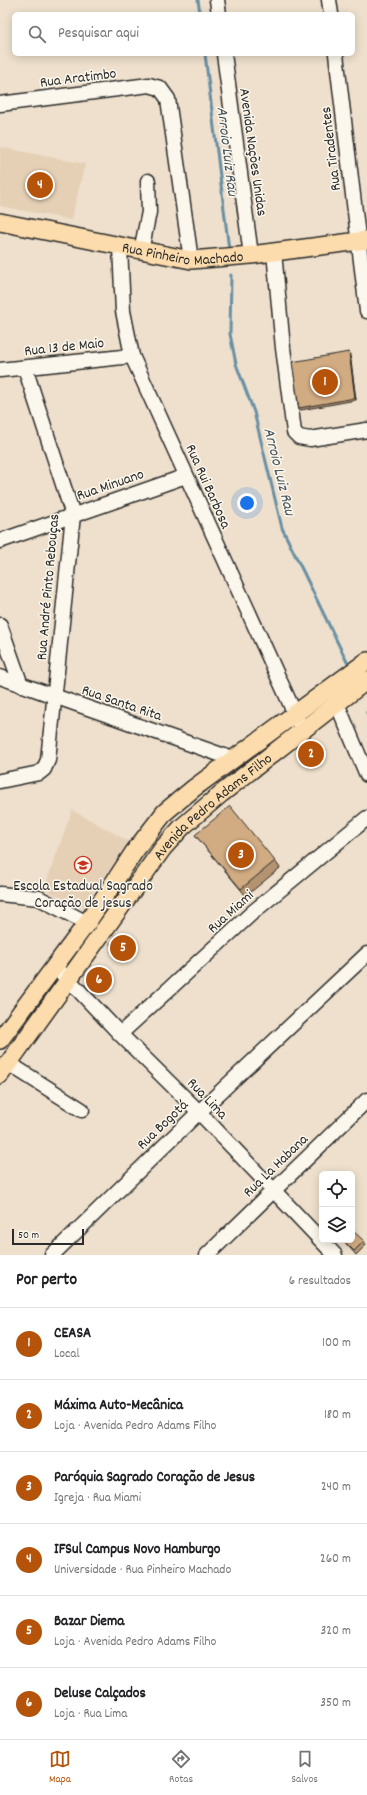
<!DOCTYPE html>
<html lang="pt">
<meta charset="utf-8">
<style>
body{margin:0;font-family:Dekko,sans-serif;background:#f2f2f2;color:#202124}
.controls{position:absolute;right:12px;bottom:12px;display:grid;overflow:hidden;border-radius:6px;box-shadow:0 2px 10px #0003}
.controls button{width:36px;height:36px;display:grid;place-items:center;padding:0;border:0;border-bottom:1px solid #e0e0e0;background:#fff;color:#202124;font:20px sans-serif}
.scale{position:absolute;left:12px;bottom:10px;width:72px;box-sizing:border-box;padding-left:4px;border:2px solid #2b2b2b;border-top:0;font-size:11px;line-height:14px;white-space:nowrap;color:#2b2b2b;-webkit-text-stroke:3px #fbf7ec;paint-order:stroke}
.you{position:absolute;left:247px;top:503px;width:14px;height:14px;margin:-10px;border:3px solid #fff;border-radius:50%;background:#1a73e8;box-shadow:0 0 0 6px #1a73e833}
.badge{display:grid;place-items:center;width:26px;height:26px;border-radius:50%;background:#b45309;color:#fff;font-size:13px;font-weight:700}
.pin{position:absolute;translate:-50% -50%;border:2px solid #fff;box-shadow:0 1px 4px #0006}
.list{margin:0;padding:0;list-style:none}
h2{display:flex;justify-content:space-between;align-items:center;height:52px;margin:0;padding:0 16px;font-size:17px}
h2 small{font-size:13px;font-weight:400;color:#757577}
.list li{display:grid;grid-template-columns:26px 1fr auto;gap:12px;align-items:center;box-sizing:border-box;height:72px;padding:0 16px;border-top:1px solid #e0e0e0}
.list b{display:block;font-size:15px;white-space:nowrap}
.list p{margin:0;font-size:13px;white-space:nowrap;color:#757577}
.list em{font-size:13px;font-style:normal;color:#757577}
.icon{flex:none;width:22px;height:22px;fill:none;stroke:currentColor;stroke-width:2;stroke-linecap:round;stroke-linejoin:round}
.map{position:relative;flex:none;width:367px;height:1255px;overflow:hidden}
.search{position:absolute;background:#fff;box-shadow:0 2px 10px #0003;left:12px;right:12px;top:12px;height:44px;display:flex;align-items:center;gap:10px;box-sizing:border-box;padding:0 14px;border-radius:6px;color:#757577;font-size:15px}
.sheet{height:484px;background:#fff}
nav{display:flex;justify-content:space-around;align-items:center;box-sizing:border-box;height:56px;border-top:1px solid #e0e0e0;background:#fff;font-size:11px;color:#757577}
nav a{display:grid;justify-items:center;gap:2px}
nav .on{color:#b45309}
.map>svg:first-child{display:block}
.built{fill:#e5d0b6}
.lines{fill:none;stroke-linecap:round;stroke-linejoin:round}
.stream{stroke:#698fa4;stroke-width:3}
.minor-casing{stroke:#2b2b2b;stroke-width:17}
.major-casing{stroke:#2b2b2b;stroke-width:20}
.minor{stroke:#fbf7ec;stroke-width:14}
.major{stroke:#fcdcac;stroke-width:17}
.wall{fill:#b49370;stroke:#2b2b2b}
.shaded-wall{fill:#92785b;stroke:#2b2b2b}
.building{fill:#d1ab82;stroke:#2b2b2b}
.labels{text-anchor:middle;stroke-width:3;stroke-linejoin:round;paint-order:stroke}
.street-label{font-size:15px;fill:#2b2b2b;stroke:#fbf7ec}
.poi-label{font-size:15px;fill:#2b2b2b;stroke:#fbf7ec}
.water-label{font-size:16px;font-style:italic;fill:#45545d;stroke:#fbf7ec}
</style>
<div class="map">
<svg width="367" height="1255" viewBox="0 0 367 1255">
<rect width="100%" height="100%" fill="#eee0cc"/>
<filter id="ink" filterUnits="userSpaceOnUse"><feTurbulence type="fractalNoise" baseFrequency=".025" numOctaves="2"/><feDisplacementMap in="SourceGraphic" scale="8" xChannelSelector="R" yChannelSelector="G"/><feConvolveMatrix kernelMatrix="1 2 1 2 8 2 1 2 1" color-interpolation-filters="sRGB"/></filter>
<g filter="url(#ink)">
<g class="built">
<polygon points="0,147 85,164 71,220 0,206"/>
<polygon points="72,810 130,842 82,907 44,889"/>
</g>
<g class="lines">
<g class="stream">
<polyline points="198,0 200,14"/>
<polyline points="205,54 229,250"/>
<polyline points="231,275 230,334 236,364 254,412 282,528 347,662"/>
<polyline points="367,712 367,713"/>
</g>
<defs>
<g id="minor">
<polyline points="217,0 219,14"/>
<polyline points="329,0 331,14"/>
<polyline points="224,54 251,255"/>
<polyline points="336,54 367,311"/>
<polyline points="0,104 149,85 160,88 168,99 191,260"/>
<polyline points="120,247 123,311 132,356 299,723"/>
<polyline points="141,251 149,212 148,181"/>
<polyline points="274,252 283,348 294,432 299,437 310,439 367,430"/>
<polyline points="0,370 132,356"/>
<polyline points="0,541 186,476"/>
<polyline points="0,625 21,685"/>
<polyline points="0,677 233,759"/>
<polyline points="333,694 367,775"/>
<polyline points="0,781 39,773 44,769 48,760 73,515 25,368"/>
<polyline points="0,894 39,898 87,923"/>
<polyline points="54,967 69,980 120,1034 199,1112 335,1255"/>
<polyline points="120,1034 253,912 367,818"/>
<polyline points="8,1063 82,1110"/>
<polyline points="52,1255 199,1112 367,954"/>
<polyline points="207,1255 367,1100"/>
</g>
<g id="major">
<path id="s1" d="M0 222 191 260 251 255 367 240"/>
<polyline points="0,1040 87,923 134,852 165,812 194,788 367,661"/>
<path id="s2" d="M0 1075 163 848 182 827 222 793 367 680"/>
</g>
</defs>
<use href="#minor" class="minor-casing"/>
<use href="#major" class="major-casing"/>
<use href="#minor" class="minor"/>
<use href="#major" class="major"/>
</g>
<g class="wall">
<polygon points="350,354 356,400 301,410 299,408"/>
<polygon points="195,835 275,861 280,868 246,896 201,842"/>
<polygon points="110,944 133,948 126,958 112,948"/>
<polygon points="343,1240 352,1240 364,1241 366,1245 356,1255"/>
</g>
<g class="shaded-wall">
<polygon points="349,352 350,354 356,400 355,398"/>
<polygon points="130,944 133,948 126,958 123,954"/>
</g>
<g class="building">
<polygon points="349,352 355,398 299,408 292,362"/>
<polygon points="230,806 275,861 241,889 195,835"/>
<polygon points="117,934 130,944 123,954 110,944"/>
<polygon points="352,1230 364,1241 354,1251 343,1240 352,1240"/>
</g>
</g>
<defs>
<symbol id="school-ring" viewBox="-11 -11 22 22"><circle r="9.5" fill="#fbf7ec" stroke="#c8321e" stroke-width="1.5"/><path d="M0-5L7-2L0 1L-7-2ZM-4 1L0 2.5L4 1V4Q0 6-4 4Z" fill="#c8321e"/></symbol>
</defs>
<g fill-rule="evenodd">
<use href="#school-ring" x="73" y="855" width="20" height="20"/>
</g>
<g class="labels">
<g class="street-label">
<text transform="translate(78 77) rotate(-7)" y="5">Rua Aratimbo</text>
<text transform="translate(330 149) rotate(-97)" y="5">Rua Tiradentes</text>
<text transform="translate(254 152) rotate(82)" y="5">Avenida Nações Unidas</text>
<text dy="5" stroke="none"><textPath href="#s1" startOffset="186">Rua Pinheiro Machado</textPath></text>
<text transform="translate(64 346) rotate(-6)" y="5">Rua 13 de Maio</text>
<text transform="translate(110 484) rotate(-19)" y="5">Rua Minuano</text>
<text transform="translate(209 486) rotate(66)" y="5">Rua Rui Barbosa</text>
<text transform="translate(47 587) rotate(-85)" y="5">Rua André Pinto Rebouças</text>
<text transform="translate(122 702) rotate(19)" y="5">Rua Santa Rita</text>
<text dy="5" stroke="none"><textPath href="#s2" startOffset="344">Avenida Pedro Adams Filho</textPath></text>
<text transform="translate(230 911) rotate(-42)" y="5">Rua Miami</text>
<text transform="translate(208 1098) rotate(46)" y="5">Rua Lima</text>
<text transform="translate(162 1124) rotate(-44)" y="5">Rua Bogotá</text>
<text transform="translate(275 1165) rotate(-44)" y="5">Rua La Habana</text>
</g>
<g class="poi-label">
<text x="83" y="890">Escola Estadual Sagrado<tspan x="83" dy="17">Coração de jesus</tspan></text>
</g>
<g class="water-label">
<text transform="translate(229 151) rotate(83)" y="6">Arroio Luiz Rau</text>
<text transform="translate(281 471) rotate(76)" y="6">Arroio Luiz Rau</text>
</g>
</g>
</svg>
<div class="controls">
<button><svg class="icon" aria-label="locate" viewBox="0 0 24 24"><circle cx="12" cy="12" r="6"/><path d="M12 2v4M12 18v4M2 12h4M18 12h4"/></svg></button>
<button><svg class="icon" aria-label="layers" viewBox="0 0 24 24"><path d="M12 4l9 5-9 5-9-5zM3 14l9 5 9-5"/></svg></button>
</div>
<div class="scale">50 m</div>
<div class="you"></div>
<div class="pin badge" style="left:325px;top:382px">1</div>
<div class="pin badge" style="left:311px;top:754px">2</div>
<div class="pin badge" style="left:241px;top:855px">3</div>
<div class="pin badge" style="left:40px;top:185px">4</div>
<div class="pin badge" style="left:123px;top:948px">5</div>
<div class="pin badge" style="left:99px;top:980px">6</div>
<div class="search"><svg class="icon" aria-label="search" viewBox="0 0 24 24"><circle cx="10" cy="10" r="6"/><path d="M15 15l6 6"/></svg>Pesquisar aqui</div>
</div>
<section class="sheet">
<h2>Por perto<small>6 resultados</small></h2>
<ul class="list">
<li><span class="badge">1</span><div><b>CEASA</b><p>Local</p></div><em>100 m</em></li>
<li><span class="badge">2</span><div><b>Máxima Auto-Mecânica</b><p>Loja · Avenida Pedro Adams Filho</p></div><em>180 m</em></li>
<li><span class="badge">3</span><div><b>Paróquia Sagrado Coração de Jesus</b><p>Igreja · Rua Miami</p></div><em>240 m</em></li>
<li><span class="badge">4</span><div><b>IFSul Campus Novo Hamburgo</b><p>Universidade · Rua Pinheiro Machado</p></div><em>260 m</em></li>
<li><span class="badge">5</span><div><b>Bazar Diema</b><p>Loja · Avenida Pedro Adams Filho</p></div><em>320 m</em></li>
<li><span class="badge">6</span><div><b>Deluse Calçados</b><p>Loja · Rua Lima</p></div><em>350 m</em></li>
</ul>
</section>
<nav>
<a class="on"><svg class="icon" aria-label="map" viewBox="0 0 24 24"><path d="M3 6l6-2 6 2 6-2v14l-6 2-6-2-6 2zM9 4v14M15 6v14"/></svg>Mapa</a>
<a><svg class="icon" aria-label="directions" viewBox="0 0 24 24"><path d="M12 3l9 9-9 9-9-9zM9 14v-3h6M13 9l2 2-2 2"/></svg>Rotas</a>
<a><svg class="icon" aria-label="saved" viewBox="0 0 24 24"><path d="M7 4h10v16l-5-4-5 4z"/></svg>Salvos</a>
</nav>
